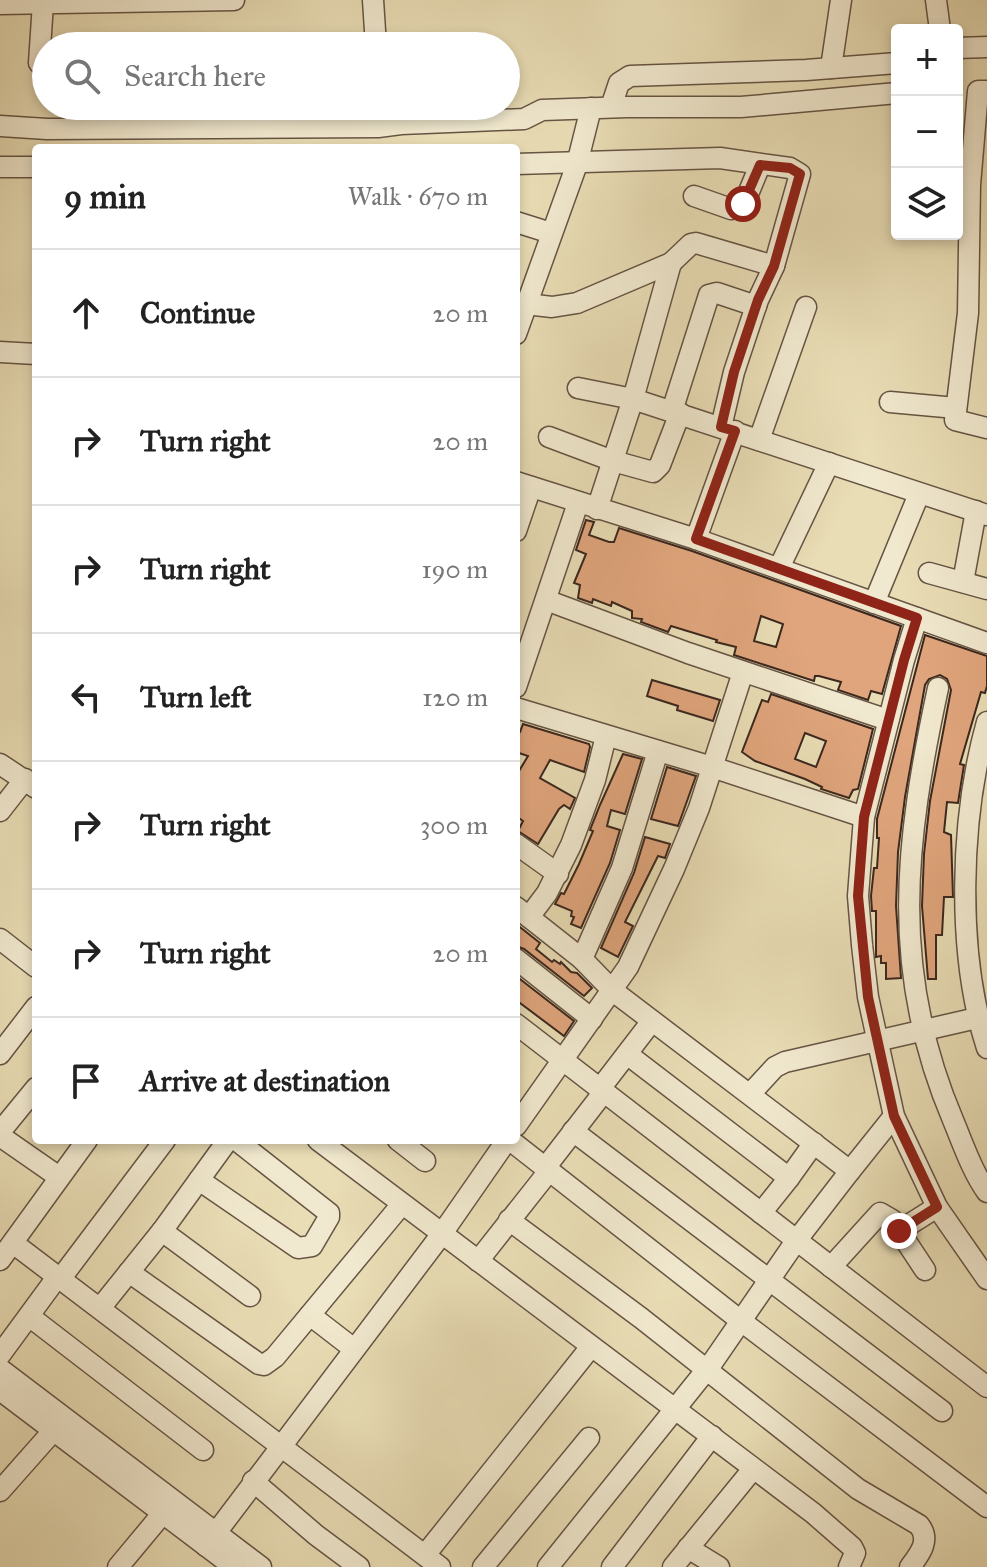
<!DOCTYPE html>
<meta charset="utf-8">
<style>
body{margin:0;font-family:"IM FELL Great Primer",serif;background:#f2f2f2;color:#222}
.controls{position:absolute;right:24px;top:24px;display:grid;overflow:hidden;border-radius:8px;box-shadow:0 4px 12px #0003}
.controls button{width:72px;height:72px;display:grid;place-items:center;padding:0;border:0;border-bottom:2px solid #e0e0e0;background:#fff;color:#222;font:40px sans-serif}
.stop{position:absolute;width:24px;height:24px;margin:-18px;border:6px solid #8f2418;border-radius:50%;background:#fff}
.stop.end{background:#8f2418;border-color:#fff;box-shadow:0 2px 8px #0008}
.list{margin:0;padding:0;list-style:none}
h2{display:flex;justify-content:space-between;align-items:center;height:104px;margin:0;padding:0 32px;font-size:34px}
h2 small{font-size:26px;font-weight:400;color:#767676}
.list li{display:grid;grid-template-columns:52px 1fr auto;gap:24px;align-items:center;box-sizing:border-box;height:128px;padding:0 32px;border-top:2px solid #e0e0e0}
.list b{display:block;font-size:30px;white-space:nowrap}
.list em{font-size:26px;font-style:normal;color:#767676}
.icon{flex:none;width:44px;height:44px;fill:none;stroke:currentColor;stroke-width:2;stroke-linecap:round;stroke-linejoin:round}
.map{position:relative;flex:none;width:987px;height:1567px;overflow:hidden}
.search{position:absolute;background:#fff;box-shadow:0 4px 12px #0003;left:32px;top:32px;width:488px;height:88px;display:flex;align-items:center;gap:20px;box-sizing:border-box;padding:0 28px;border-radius:44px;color:#767676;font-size:30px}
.panel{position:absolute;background:#fff;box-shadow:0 4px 12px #0003;left:32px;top:144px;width:488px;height:1000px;border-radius:8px}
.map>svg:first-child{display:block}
.building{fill:#e0a57c;stroke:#3b271e;stroke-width:2;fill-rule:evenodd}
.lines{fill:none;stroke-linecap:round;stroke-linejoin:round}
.minor-casing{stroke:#665444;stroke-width:23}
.minor{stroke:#f1e9cf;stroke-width:20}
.route{stroke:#8f2418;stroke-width:10}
</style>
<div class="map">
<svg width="987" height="1567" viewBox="0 0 987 1567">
<rect width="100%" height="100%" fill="#e9ddb5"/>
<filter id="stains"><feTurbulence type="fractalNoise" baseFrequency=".0025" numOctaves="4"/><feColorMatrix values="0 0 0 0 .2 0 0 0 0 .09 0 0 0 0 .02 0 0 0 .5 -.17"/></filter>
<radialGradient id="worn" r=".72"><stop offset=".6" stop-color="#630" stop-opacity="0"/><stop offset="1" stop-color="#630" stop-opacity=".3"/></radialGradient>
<g class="building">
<path d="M586 520 594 522 589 535 609 542H614L619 528 692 551 901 626 882 694 871 691 868 700 838 690 841 682 819 676H815L814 681 734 655 736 647 716 642 717 640 671 626 668 632 641 622 642 619 632 618V611L612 602 611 606 593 599 592 603 578 598 580 585 574 583 586 554 576 550ZM761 616 783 624 776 647 754 641Z"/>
<polygon points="925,635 987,656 987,686 985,693 981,692 960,764 964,765 958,803 947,802 944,832 951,835 953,897 944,897 942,935 936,935 936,979 928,979 922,906 924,854 930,801 951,690 947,679 940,675 929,679 925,685 905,797 898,852 896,906 901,978 886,979 886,963 881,963 881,956 876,957 876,911 872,911 871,896 874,868 877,868 879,838 877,838 877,819"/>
<polygon points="652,680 720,700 713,721 677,710 678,706 647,696"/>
<path d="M771 694 873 729 858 789 853 790 849 798 821 789 822 787 805 779 755 761 742 752 762 700 768 702ZM805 733 826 741 816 767 795 759Z"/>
<polygon points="523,724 589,744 590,747 584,772 550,760 540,778 575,798 570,809 564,805 559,809 538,844 518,831 523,821 516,816 516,776 528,756 516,752 516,731 520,732"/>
<polygon points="623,754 642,759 625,814 611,810 607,826 620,830 610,863 581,928 571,924 574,917 571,916 572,911 555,904 561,893 564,894 579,864 593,831 590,830 600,805"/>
<polygon points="667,767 696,776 678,826 651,819"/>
<polygon points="645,837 670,844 665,858 658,856 625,922 633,926 618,957 601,948 634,873"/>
<polygon points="516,924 540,943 536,949 552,962 554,960 560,964 561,962 571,972 577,973 592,988 584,996 524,949 516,946"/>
<polygon points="516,976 574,1021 564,1036 516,1000"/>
</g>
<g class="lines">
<defs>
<g id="minor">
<polyline points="373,0 376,46"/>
<polyline points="936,0 940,30"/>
<polyline points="0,4 234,0"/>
<polyline points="957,48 987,47"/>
<polyline points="39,63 43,3"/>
<polyline points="831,68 841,0"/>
<polyline points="987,91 978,91 970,185 968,313 955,420 987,428"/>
<polyline points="611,107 619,83 630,76 806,70 897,63"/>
<polyline points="0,126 47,129 378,127 401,124 524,119 542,110 627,107 741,107 897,93"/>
<polyline points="516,164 720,158 790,168 800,174 774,266 758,300 734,372 721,427"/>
<polyline points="0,167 36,167"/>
<polyline points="694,196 731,209 740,207 746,199 760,165"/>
<polyline points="516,222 551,233"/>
<polyline points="526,304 552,307 577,303 671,263 691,244 696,243 774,266"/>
<polyline points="516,334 577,164 591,108"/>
<polyline points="0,352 36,354"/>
<polyline points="578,388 633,399 671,263"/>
<polyline points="890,402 956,408"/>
<polyline points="672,411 709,295 717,293 756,306"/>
<polyline points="549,437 613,461 653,472 660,465 680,413"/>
<polyline points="759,440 806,307"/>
<polyline points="516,482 696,539 987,643"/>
<polyline points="597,509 633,399 987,515"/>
<polyline points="516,531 531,487"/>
<polyline points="696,539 735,431"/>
<polyline points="779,568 829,463"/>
<polyline points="929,573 987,589"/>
<polyline points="963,582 976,511"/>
<polyline points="546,600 688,653 888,720"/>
<polyline points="874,603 919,494"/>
<polyline points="917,618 904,660 864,817 858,896 862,945 868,997 894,1116 937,1207 987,1279"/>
<polyline points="516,687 578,503"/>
<path d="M938 688C905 842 889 970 953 1120 963 1144 972 1171 987 1192"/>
<polyline points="516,708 712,767 864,817"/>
<path d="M987 722C960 818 956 952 987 1048"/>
<polyline points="0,764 36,788"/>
<polyline points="0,811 25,779"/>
<polyline points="516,844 558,874"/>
<polyline points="516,907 582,959 613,991 850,1171 894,1116"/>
<polyline points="529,917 547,893 571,845 595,780 606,736"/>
<polyline points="0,939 36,967"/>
<polyline points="516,959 592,1019"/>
<polyline points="582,959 622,868 658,751"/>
<polyline points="516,1024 987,1387"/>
<polyline points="0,1054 36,1007"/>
<polyline points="627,1054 789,1178 814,1143"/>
<polyline points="599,1090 652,1021"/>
<polyline points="750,1094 775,1067 785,1062 977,1018"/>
<polyline points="516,1126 628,967 674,869 699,808 743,672"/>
<polyline points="573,1131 942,1411"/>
<polyline points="0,1132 36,1088"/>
<polyline points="0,1136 59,1177"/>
<polyline points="318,1140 813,1513 852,1547 855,1553 849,1567"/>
<polyline points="398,1140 425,1161"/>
<polyline points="510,1140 741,1321 987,1507"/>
<polyline points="545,1168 603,1093"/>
<polyline points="199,1180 298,1248 312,1246 329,1217 329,1213 236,1140"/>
<polyline points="761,1213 789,1178"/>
<path d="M509 1220 641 1318 858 1489 919 1525C931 1540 920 1554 910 1567"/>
<polyline points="162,1231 250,1296"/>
<polyline points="899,1231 937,1207"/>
<polyline points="13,1243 440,1567"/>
<polyline points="0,1260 87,1140"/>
<polyline points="478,1261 549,1171"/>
<polyline points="831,1267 880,1213 892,1220 925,1270"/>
<polyline points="129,1272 259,1364 264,1365 275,1357 402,1204"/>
<polyline points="61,1278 165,1140"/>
<polyline points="101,1307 162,1231 228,1140"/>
<polyline points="310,1315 354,1349"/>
<polyline points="29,1316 203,1450"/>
<polyline points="0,1355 58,1276"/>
<polyline points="0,1369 261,1567"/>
<polyline points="0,1390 234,1567"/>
<polyline points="253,1481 316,1535 359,1567"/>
<polyline points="0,1491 54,1430"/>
<polyline points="206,1546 441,1235 507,1140"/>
<polyline points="688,1548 719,1567"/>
<polyline points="425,1555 590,1348"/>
<polyline points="118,1567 163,1513"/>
<polyline points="483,1567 589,1438"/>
<polyline points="548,1567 712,1363 796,1241 850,1171"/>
<polyline points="612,1567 712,1436"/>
<polyline points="673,1567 753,1469"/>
</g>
</defs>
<use href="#minor" class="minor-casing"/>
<use href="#minor" class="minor"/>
</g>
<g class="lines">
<polyline class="route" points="743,204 760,165 790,168 800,174 774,266 758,300 734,372 721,427 735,431 696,539 917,618 904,660 864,817 858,896 868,997 894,1116 937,1207 899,1231"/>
</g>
<rect width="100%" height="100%" filter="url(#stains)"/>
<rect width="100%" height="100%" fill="url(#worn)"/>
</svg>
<div class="controls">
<button>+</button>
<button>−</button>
<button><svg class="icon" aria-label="layers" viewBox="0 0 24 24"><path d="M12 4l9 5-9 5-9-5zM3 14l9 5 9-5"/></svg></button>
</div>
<div class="stop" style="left:743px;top:204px"></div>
<div class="stop end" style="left:899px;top:1231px"></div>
<div class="search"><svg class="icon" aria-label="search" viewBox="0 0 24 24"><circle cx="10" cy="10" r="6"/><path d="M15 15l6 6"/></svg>Search here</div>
<section class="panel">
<h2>9 min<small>Walk · 670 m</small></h2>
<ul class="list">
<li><svg class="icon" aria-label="ahead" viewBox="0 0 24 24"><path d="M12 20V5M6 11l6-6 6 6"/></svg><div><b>Continue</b></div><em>20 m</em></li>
<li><svg class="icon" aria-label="right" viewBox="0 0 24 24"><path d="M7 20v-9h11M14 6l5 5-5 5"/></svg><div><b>Turn right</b></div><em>20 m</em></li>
<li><svg class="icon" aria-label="right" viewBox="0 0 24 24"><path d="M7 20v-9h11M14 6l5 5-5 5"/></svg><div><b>Turn right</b></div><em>190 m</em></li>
<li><svg class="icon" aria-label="left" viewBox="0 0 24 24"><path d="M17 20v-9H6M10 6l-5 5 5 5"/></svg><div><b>Turn left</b></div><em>120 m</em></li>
<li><svg class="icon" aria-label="right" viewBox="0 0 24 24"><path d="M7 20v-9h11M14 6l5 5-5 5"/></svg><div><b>Turn right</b></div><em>300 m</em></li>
<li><svg class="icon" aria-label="right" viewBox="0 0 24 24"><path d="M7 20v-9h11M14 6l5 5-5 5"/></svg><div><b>Turn right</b></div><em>20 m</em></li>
<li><svg class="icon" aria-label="arrive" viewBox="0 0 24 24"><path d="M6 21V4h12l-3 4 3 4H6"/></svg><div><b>Arrive at destination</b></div></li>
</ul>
</section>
</div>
